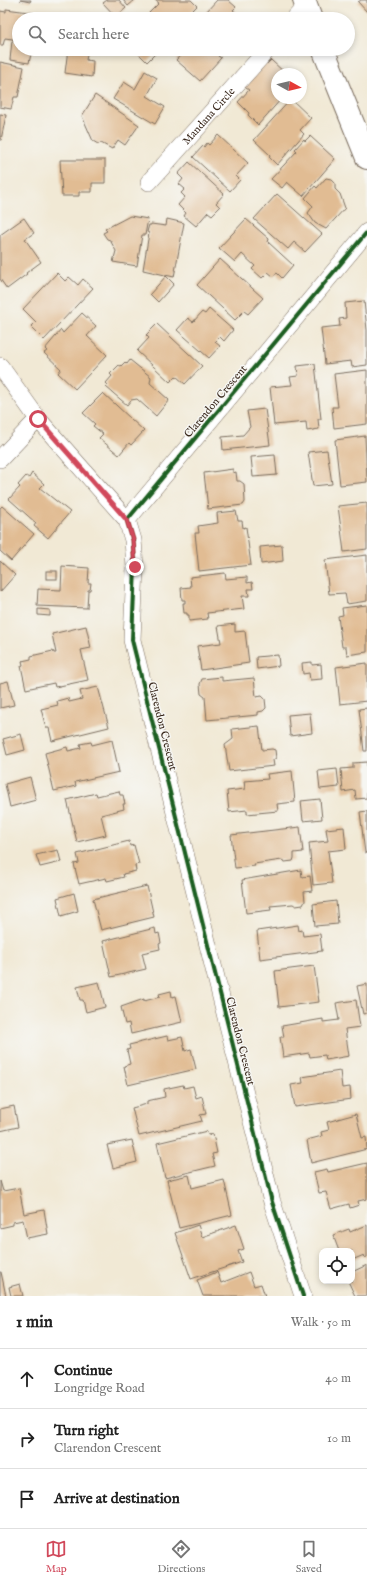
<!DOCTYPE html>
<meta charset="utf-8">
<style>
body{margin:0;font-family:"IM FELL English",serif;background:#f2f2f2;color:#222}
.controls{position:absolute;right:12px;bottom:12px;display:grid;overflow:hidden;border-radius:8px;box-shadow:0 2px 6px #0003}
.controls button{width:36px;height:36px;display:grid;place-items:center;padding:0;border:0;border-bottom:1px solid #e0e0e0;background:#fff;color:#222;font:20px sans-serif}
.compass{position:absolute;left:271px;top:68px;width:36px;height:36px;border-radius:50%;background:#fff;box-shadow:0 2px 6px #0003;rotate:98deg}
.stop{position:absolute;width:12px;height:12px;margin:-9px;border:3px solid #d1495b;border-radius:50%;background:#fff}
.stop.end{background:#d1495b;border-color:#fff;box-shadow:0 1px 4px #0008}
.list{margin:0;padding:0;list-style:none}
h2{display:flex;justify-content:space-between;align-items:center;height:52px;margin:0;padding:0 16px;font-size:17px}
h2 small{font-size:13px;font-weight:400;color:#767676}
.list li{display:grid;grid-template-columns:26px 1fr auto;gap:12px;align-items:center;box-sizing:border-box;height:60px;padding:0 16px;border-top:1px solid #e0e0e0}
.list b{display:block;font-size:15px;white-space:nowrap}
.list p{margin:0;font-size:13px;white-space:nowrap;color:#767676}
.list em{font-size:13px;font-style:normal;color:#767676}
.icon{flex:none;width:22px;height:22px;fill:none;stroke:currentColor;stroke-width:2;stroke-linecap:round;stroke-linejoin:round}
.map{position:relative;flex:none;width:367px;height:1296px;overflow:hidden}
.search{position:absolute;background:#fff;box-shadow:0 2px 6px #0003;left:12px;right:12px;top:12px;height:44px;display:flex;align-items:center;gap:10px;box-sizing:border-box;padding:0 14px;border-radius:22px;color:#767676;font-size:15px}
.sheet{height:232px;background:#fff}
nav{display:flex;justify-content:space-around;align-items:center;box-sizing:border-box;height:56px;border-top:1px solid #e0e0e0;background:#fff;font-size:11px;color:#767676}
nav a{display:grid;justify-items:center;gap:2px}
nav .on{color:#d1495b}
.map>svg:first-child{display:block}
.building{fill:#e1bc93}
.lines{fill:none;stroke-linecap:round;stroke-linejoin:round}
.minor-casing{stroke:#7b6d5e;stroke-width:18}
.tertiary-casing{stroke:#7b6d5e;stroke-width:24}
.minor{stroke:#fff;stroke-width:17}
.tertiary{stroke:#fff;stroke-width:22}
.cycleway-casing{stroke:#f6f6f2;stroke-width:6}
.cycleway{stroke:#1b5e20;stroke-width:4}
.route{stroke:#d1495b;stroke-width:5}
.labels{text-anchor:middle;stroke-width:3;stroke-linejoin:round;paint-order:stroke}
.street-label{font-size:11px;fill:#3b2a1e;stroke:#f6f6f2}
</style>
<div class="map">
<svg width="367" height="1296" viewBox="0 0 367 1296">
<rect width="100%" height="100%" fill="#f6f6f2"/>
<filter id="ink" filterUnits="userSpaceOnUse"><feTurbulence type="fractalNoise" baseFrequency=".025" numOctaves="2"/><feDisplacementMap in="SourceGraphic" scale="8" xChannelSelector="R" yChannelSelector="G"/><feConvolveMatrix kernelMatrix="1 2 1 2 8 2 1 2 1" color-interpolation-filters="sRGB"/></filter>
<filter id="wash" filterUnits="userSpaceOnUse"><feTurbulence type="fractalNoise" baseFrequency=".012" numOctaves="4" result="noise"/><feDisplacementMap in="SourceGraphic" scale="16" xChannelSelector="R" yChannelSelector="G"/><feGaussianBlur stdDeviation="0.9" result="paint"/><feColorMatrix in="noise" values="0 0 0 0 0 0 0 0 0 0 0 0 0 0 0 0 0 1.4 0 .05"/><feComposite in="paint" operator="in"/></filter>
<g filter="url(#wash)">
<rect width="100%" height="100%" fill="#f1e9d5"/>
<g id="blocks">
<g class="building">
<polygon points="20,0 31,0 30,2"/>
<polygon points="107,0 119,0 126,8 116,17 103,3"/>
<polygon points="123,0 135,0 128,6"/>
<polygon points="155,0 191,0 197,6 188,15 187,13 181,19 149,19 146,16 159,3"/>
<polygon points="217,0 228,0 236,7 233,10 243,19 213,19 206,12"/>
<polygon points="361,0 367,0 367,12 358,2"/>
<polygon points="6,9 36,13 36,19 19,19 19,40 5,38 3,45 0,45 0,11 6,12"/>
<polygon points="12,41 19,42 19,49 32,49 29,63 10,60"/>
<polygon points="68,49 88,49 86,60 93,61 92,77 65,73"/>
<polygon points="137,49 152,49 156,53 147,62 135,50"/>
<polygon points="186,49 224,49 218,56 221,58 200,81 176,60"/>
<polygon points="271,60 286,74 277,74 277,98 282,98 258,125 248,115 249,113 238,102 249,90 243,86 265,62 267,64"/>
<polygon points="0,62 24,67 18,97 14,97 11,109 0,107"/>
<polygon points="145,71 157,78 147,96 165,107 155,124 113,99 124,82 135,89"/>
<polygon points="95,95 139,125 125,145 118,140 112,149 101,143 98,144 93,141 82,116"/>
<polygon points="291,99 311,118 300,130 304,134 277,165 269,157 270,155 254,140"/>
<polygon points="0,114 6,115 1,140 0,140"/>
<polygon points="218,135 248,163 236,176 240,180 230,191 193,157 203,146 204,147 207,143 209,145"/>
<polygon points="310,136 335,159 303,196 287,182 282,188 271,179 297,151 295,149 304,139 305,141"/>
<polygon points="60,160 105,160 105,183 92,183 92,192 79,192 79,196 62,196"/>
<polygon points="189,162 224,194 216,203 220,207 212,215 208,212 196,226 184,216 186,213 178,205 185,197 181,193 185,189 179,184 183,179 178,174"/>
<polygon points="326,178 331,179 335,183 335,189 340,194 345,208 326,229 315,223 308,213 313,206 305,198 315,186 317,188"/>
<polygon points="277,194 322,234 305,252 294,242 288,249 254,219"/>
<polygon points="130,216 148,219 145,235 142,235 137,266 113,262 116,251 110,240 107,239 103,233 107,231 105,229"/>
<polygon points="24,218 34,233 25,239 41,262 26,273 27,274 7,289 0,279 0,235"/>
<polygon points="167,219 184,223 174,277 143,270 149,233 147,232 149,225 151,225 151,224 166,226"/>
<polygon points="246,219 269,239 268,242 293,265 282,278 277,273 273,276 268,272 262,278 252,269 255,266 242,254 235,262 219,248"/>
<polygon points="220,259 263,298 248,314 244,311 235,320 197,285"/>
<polygon points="57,273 65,281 69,277 78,285 83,279 93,288 44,340 31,327 36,322 23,309"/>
<polygon points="166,276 174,284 158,302 150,294"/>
<polygon points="364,301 367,330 367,365 352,367 351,361 325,364 321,328 340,326 339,319 346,318 345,303"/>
<polygon points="209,309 233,330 224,341 220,337 215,342 220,346 209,358 177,330 188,318 193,322 202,312 205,314"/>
<polygon points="82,313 96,326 87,336 107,355 75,389 58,373 61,369 44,353 47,351 45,349 61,330 63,333"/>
<polygon points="157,324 202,366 185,384 176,376 170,382 137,351 149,338 146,335"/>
<polygon points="130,360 151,377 150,383 169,400 156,416 137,399 131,400 127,405 106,387 108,385 106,383 112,376 110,374 119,365 121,366 125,362 127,364"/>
<polygon points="315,364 321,419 318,419 319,429 307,431 306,422 274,425 270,387 292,385 290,377 298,376 297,366"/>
<polygon points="367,370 367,424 334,428 332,407 338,407 334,374"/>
<polygon points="103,393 144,431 131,445 129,443 119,455 99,438 103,434 93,426 95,424 83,413"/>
<polygon points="265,409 270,445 223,450 222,437 243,435 250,427 247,411"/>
<polygon points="365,436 367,482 340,485 335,440"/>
<polygon points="327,450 332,484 313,486 308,452"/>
<polygon points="275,455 277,475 253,477 251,457"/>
<polygon points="233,469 233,473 236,472 237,481 240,481 244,484 245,502 243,505 208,509 204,473"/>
<polygon points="32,473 44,484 40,488 70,512 48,538 34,526 36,523 9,499 20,487 18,485 26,476 29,478"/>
<polygon points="367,503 367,549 344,552 338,506"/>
<polygon points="2,506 34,534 11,561 0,551 0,508"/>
<polygon points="236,511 238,521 242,521 243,528 246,527 251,565 199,571 195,533 199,533 198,526 218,523 217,513"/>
<polygon points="282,545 283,561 261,564 260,547"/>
<polygon points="367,555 367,601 347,604 345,593 329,594 325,560"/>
<polygon points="0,561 15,575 0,592"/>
<polygon points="62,566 89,568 88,583 91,583 90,590 88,590 87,608 37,606 38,589 61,590"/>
<rect x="46" y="571" width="11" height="8"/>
<polygon points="225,573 226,579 247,577 247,583 252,582 253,589 248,589 249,596 242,596 244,609 207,613 208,619 189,621 189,615 187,615 187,613 184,613 183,603 185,603 185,600 182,600 181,588 191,587 190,577"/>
<polygon points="367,605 367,652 347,655 346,647 342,647 338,616 343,615 342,608"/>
<polygon points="38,609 50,610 50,616 38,615"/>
<polygon points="235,624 235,632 245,631 249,663 201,670 197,646 221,643 218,626"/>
<polygon points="86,626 91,648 81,650 88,680 55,687 54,683 26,689 21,666 23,665 22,661 31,659 31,656 53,651 54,653 56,653 52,634"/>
<polygon points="278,655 279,666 257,669 256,657"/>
<polygon points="312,662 312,665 321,664 322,679 310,680 309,673 303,674 302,663"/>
<polygon points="367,663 367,701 340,704 336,667"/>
<polygon points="222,677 222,681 254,678 256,697 262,696 265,699 266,708 263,711 258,712 258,715 207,720 205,697 201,694 200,684 202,679"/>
<polygon points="8,681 14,705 0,708 0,683"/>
<polygon points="98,687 109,727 52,741 49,728 46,728 41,709 58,705 57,701 68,698 69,702 82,699 80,691"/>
<polygon points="367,708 367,751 364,751 359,709"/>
<polygon points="310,713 312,733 290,736 288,715"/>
<polygon points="259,726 262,750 272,749 275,750 276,758 273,760 274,766 229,771 225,745 233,739 232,729"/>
<polygon points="21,734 25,750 7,755 3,739"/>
<polygon points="112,740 119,772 75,782 76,786 54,791 45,753 67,747 68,751 81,748 80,744 91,742 92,745"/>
<polygon points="367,762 367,798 356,799 355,790 343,792 341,769 353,768 353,763"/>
<polygon points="337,769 339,787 320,789 318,771"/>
<polygon points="292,771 295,802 277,804 278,811 247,814 247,810 229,812 227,791 245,789 244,781 268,779 267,774"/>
<polygon points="30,777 36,800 10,807 5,784"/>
<polygon points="119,791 120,795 123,795 125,804 123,804 124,809 101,815 106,835 77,842 67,800 96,793 97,796"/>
<polygon points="320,799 322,819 303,821 301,801"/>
<polygon points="367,811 367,852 365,853 360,812"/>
<polygon points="300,827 303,852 294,853 294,858 293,861 285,862 282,860 254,864 255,866 235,868 231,835"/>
<polygon points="344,827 346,849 328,851 332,883 313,885 309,843 328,841 326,829"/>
<polygon points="129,841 130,846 134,845 139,864 135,865 136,871 123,874 124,877 107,881 106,878 79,884 74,864 79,863 77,854"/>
<polygon points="58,850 61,862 40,867 36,855"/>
<polygon points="301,870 302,877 310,876 312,891 304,892 305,901 303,905 296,906 293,904 270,906 271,910 246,913 242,880"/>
<polygon points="147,886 154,917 101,930 93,899"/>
<polygon points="74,893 78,911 61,916 57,898"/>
<polygon points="336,901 338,924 315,926 313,904"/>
<polygon points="298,925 299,931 302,930 303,936 320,934 322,951 260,959 257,931"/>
<polygon points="155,928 156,934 159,933 161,943 159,944 160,949 142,953 146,969 111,977 103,941"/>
<polygon points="314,966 319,1002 279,1007 275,971"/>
<polygon points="99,982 105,1007 86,1012 83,1000 80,1000 77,987"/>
<polygon points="367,984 367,1013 363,1014 357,986"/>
<polygon points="171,991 172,997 176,996 182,1022 131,1034 129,1023 125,1024 121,1007 144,999 144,1001 160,997 159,994"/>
<polygon points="356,1000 360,1027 345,1029 349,1056 326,1060 325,1055 310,1057 309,1053 283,1057 280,1037 284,1037 282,1026 323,1019 323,1022 339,1020 336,1003"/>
<polygon points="167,1036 168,1040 182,1037 185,1051 191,1049 196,1069 128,1085 124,1066 130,1064 127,1050 130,1049 129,1045"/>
<polygon points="340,1071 342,1088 350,1087 351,1099 295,1107 291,1085 303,1083 302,1077"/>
<polygon points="183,1085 184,1088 193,1086 196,1098 202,1096 206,1114 200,1115 202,1121 139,1136 132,1108 147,1104 147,1101 165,1097 164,1089"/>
<polygon points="14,1106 18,1127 0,1131 0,1109"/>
<polygon points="356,1114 362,1138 366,1137 367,1149 311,1163 307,1140 322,1136 321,1132 329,1130 327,1122"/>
<polygon points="207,1131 208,1135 213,1134 217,1153 212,1154 215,1166 165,1178 157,1143"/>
<polygon points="132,1140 137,1162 113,1168 107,1145"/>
<polygon points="367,1163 367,1199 358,1201 359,1205 350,1208 349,1204 331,1209 326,1192 319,1193 314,1172 327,1169 328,1172"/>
<polygon points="189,1175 192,1188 224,1180 232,1215 179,1228 167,1180"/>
<polygon points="0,1181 3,1191 19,1188 24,1214 44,1210 48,1234 27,1238 23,1220 13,1222 13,1225 0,1228"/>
<polygon points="198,1225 202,1237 236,1225 244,1249 238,1251 242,1262 191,1279 175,1233"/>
<polygon points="367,1225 367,1257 365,1258 364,1255 352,1260 352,1251 339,1251 333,1235 349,1229 350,1232"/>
<polygon points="367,1265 367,1296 355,1296 348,1281 352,1281 352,1272"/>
<polygon points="0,1272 1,1272 6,1296 0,1296"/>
<polygon points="217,1272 221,1283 249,1272 254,1286 261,1284 265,1296 203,1296 197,1280"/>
<polygon points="20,1284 23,1296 11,1296 9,1287"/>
</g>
</g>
</g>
<g filter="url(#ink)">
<use href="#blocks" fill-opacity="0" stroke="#7b6d5e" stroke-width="1"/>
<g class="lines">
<defs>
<g id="minor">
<polyline points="294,19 306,6"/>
<path id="s1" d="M149 182 268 49"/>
<polyline points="0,366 38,419 127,520"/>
<polyline points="0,459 38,419"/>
<polyline points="303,1296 272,1202 132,640 135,567 133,540 127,520 367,232"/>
</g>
<g id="tertiary">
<polyline points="304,0 311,19"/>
<polyline points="323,49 367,158"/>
</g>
</defs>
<use href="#minor" class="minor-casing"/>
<use href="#tertiary" class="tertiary-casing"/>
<use href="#minor" class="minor"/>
<use href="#tertiary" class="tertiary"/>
<defs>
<polyline id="cycleway" points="303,1296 272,1202 132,640 135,567 133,540 127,520 367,232"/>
</defs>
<use href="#cycleway" class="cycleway-casing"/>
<use href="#cycleway" class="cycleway"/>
</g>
</g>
<g class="lines" filter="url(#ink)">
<polyline class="route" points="38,419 127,520 133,540 135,567"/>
</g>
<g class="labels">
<g class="street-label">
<text dy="4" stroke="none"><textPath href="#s1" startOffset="89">Mandana Circle</textPath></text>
<text transform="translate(215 401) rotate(-50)" y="4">Clarendon Crescent</text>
<text transform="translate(163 726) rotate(76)" y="4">Clarendon Crescent</text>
<text transform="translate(241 1041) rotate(76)" y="4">Clarendon Crescent</text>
</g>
</g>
</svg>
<div class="controls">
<button><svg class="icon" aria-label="locate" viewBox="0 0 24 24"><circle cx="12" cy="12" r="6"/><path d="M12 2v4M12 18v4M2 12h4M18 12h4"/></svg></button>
</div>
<svg class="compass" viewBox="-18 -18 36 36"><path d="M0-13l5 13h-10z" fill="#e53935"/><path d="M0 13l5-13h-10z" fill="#767676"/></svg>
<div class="stop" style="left:38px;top:419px"></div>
<div class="stop end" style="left:135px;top:567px"></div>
<div class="search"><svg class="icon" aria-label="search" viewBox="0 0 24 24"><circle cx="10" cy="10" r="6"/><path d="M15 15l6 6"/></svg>Search here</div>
</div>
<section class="sheet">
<h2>1 min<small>Walk · 50 m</small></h2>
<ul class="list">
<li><svg class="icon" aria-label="ahead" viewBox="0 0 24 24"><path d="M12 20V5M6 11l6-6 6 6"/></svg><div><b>Continue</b><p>Longridge Road</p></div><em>40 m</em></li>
<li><svg class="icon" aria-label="right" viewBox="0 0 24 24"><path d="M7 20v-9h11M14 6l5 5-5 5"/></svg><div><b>Turn right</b><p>Clarendon Crescent</p></div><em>10 m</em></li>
<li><svg class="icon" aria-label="arrive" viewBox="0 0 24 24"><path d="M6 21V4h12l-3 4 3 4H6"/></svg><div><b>Arrive at destination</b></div></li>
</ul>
</section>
<nav>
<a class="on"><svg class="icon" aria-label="map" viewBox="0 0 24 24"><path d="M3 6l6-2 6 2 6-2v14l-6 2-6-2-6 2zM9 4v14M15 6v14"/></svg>Map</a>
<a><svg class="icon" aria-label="directions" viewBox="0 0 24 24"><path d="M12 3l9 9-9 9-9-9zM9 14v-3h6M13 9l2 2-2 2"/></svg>Directions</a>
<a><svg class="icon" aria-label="saved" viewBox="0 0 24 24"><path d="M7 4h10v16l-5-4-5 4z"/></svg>Saved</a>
</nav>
